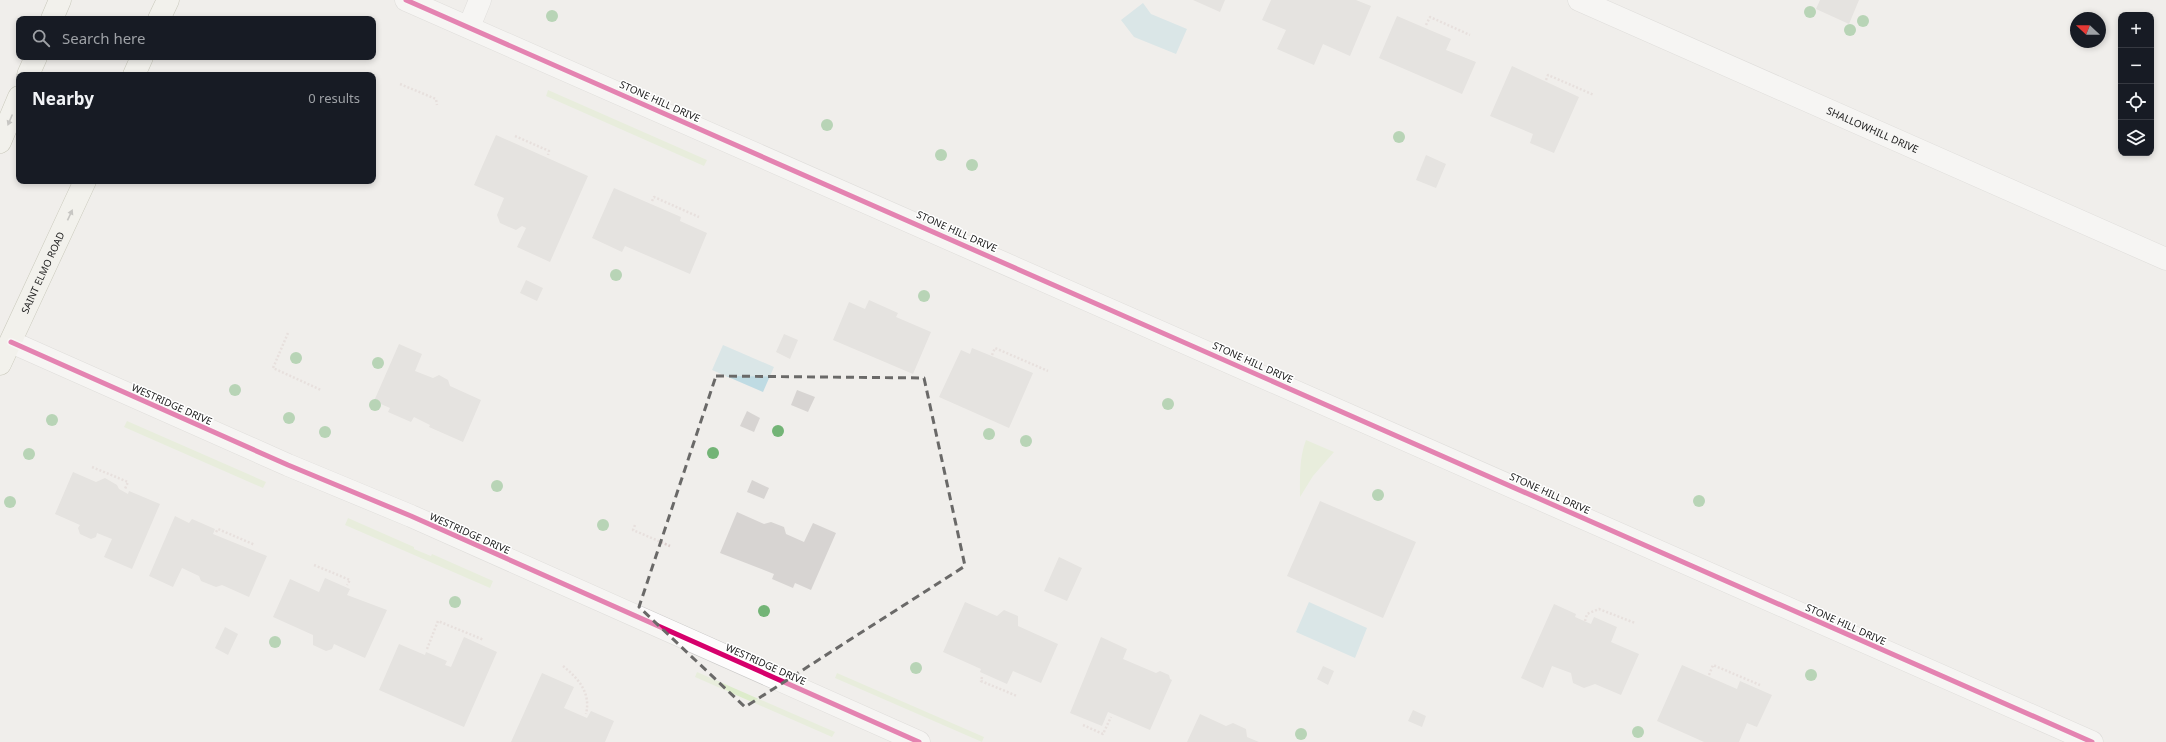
<!DOCTYPE html>
<meta charset="utf-8">
<style>
body{margin:0;font-family:"Noto Sans",sans-serif;background:#242831;color:#f1f3f6}
.controls{position:absolute;right:12px;top:12px;display:grid;overflow:hidden;border-radius:8px;box-shadow:0 2px 6px #0003}
.controls button{width:36px;height:36px;display:grid;place-items:center;padding:0;border:0;border-bottom:1px solid #363941;background:#171b24;color:#f1f3f6;font:20px sans-serif}
.compass{position:absolute;left:2070px;top:12px;width:36px;height:36px;border-radius:50%;background:#171b24;box-shadow:0 2px 6px #0003;rotate:292deg}
.list{margin:0;padding:0;list-style:none}
h2{display:flex;justify-content:space-between;align-items:center;height:52px;margin:0;padding:0 16px;font-size:17px}
h2 small{font-size:13px;font-weight:400;color:#9ea1a6}
.icon{flex:none;width:22px;height:22px;fill:none;stroke:currentColor;stroke-width:2;stroke-linecap:round;stroke-linejoin:round}
.map{position:relative;flex:none;width:2166px;height:742px;overflow:hidden}
.search{position:absolute;background:#171b24;box-shadow:0 2px 6px #0003;left:16px;top:16px;width:360px;height:44px;display:flex;align-items:center;gap:10px;box-sizing:border-box;padding:0 14px;border-radius:8px;color:#9ea1a6;font-size:15px}
.panel{position:absolute;background:#171b24;box-shadow:0 2px 6px #0003;left:16px;top:72px;width:360px;height:112px;border-radius:8px}
.map>svg:first-child{display:block}
.grass{fill:#ddeccb}
.water{fill:#bfdbe3}
.building{fill:#d7d4d2}
.lines{fill:none;stroke-linecap:round;stroke-linejoin:round}
.street-casing{stroke:#c9c8c7;stroke-width:23}
.secondary-casing{stroke:#999a82;stroke-width:23}
.path{stroke:#dccecd;stroke-width:2.5;stroke-dasharray:2 2;stroke-linecap:butt}
.street{stroke:#fdfcfc;stroke-width:22}
.secondary{stroke:#f4f4ed;stroke-width:22}
.cycleway-casing{stroke:#fff;stroke-width:8}
.cycleway{stroke:#d6006c;stroke-width:5}
.tree{fill:#73b476}
.oneway{fill:#969692}
.marked{fill:none;stroke:#6a6968;stroke-width:3;stroke-dasharray:8 5;stroke-linejoin:round}
.labels{text-anchor:middle;stroke-width:3;stroke-linejoin:round;paint-order:stroke}
.street-label{font-size:10px;fill:#222;stroke:#fff}
</style>
<div class="map">
<svg width="2166" height="742" viewBox="0 0 2166 742">
<rect width="100%" height="100%" fill="#f0eeeb"/>
<g class="grass">
<polygon points="548,90 707,160 704,166 546,96"/>
<polygon points="127,421 266,482 263,488 124,427"/>
<path d="M1306 440 1334 452 1313 476 1300 497C1300 477 1299 458 1306 440Z"/>
<polygon points="348,518 414,547 414,549 431,556 432,554 493,581 490,588 345,525"/>
<polygon points="697,672 835,732 832,737 695,677"/>
<polygon points="837,673 984,737 982,742 835,678"/>
</g>
<g class="water">
<polygon points="1143,3 1151,14 1187,29 1176,54 1134,37 1121,20"/>
<polygon points="723,345 774,367 763,392 712,370"/>
<polygon points="1309,602 1367,628 1355,658 1296,632"/>
</g>
<g class="building">
<polygon points="1193,0 1225,0 1220,12"/>
<polygon points="1271,0 1356,0 1371,6 1350,56 1323,44 1314,65 1277,49 1286,30 1262,20"/>
<polygon points="1820,0 1859,0 1849,24 1816,9"/>
<polygon points="1397,16 1451,39 1446,50 1476,62 1462,94 1379,58"/>
<polygon points="1512,66 1579,97 1554,153 1530,143 1533,134 1490,116"/>
<polygon points="496,135 588,176 550,262 517,247 526,228 522,226 516,230 500,223 497,215 504,198 474,185"/>
<polygon points="1426,155 1446,164 1436,188 1416,180"/>
<polygon points="614,188 681,217 680,221 707,233 690,274 625,246 622,252 592,238"/>
<polygon points="526,280 543,288 537,301 520,293"/>
<polygon points="869,300 898,313 896,317 931,332 913,374 833,340 849,302 865,309"/>
<polygon points="784,334 798,340 790,359 776,352"/>
<polygon points="399,344 422,354 415,371 433,378 439,375 448,380 450,386 481,400 463,442 429,427 430,425 414,417 411,422 388,412 390,408 374,401"/>
<polygon points="972,348 1033,373 1009,428 939,397 961,350 970,354"/>
<polygon points="797,390 815,397 808,412 791,405"/>
<polygon points="747,411 760,418 754,432 740,426"/>
<polygon points="73,472 96,482 105,478 117,485 119,489 128,494 129,491 160,504 132,569 104,557 112,539 97,533 96,537 91,539 80,534 78,528 80,525 55,514"/>
<polygon points="752,480 769,488 764,499 747,492"/>
<polygon points="1320,501 1416,542 1383,618 1287,576"/>
<polygon points="737,512 764,524 771,522 784,527 786,534 804,542 813,523 836,533 811,590 795,583 793,588 772,579 774,574 720,553"/>
<polygon points="175,516 189,523 192,519 215,529 213,534 267,556 249,597 222,585 216,587 201,581 199,576 182,568 173,587 149,576"/>
<polygon points="1059,557 1082,568 1067,601 1044,591"/>
<polygon points="325,578 350,589 347,595 387,610 365,658 334,644 332,649 326,651 313,645 313,635 273,617 290,579 319,592"/>
<polygon points="965,602 997,616 1004,610 1018,616 1018,626 1058,644 1041,683 1013,671 1007,684 980,672 981,669 943,652"/>
<polygon points="1554,604 1576,614 1575,617 1591,624 1594,617 1617,627 1611,642 1639,654 1621,695 1595,684 1584,688 1573,683 1571,673 1552,666 1543,688 1521,678"/>
<polygon points="225,627 238,634 228,655 215,648"/>
<polygon points="464,637 497,652 464,727 379,690 399,644 425,655 426,652 447,661 445,665 451,667"/>
<polygon points="1101,637 1127,649 1123,659 1156,673 1160,671 1169,675 1170,679 1172,680 1150,730 1108,712 1102,726 1070,713"/>
<polygon points="1682,665 1737,689 1740,681 1772,695 1757,727 1747,723 1739,742 1704,742 1657,721"/>
<polygon points="1323,666 1334,671 1328,685 1317,679"/>
<polygon points="542,673 574,687 564,708 587,718 591,711 614,721 605,742 511,742"/>
<polygon points="1413,710 1426,716 1422,727 1408,721"/>
<polygon points="1200,714 1226,726 1233,723 1246,729 1247,737 1259,742 1187,742"/>
</g>
<g class="lines">
<defs>
<g id="street">
<polyline points="406,0 2092,742"/>
<path id="s1" d="M1579 0 2166 259"/>
<polyline points="469,27 480,0"/>
<polyline points="11,342 288,465 411,516 919,742"/>
</g>
<g id="secondary">
<polyline points="52,19 60,0"/>
<polyline points="159,19 168,0"/>
<polyline points="28,75 36,57"/>
<polyline points="134,75 142,57"/>
<polyline points="0,142 19,97"/>
<path id="s2" d="M0 364 85 181"/>
</g>
</defs>
<use href="#street" class="street-casing"/>
<use href="#secondary" class="secondary-casing"/>
<g class="path">
<polyline points="1426,25 1430,17 1470,35"/>
<polyline points="1546,80 1548,75 1594,95"/>
<polyline points="400,84 436,99 437,105"/>
<polyline points="515,136 549,151 548,155"/>
<polyline points="652,201 654,197 699,217"/>
<polyline points="288,333 273,368 321,390"/>
<polyline points="992,355 995,348 1048,371"/>
<polyline points="92,467 128,482 125,489"/>
<polyline points="635,525 633,530 670,546"/>
<polyline points="216,532 218,529 255,545"/>
<polyline points="314,565 350,580 347,585"/>
<polyline points="1585,621 1587,614 1599,609 1635,623"/>
<polyline points="427,649 438,621 484,640"/>
<path d="M563 666C579 679 591 693 586 714"/>
<polyline points="1709,675 1713,665 1760,685"/>
<polyline points="982,677 981,681 1017,696"/>
<polyline points="1083,725 1103,734 1111,717"/>
</g>
<use href="#street" class="street"/>
<use href="#secondary" class="secondary"/>
<defs>
<g id="cycleway">
<polyline points="406,0 2092,742"/>
<polyline points="11,342 288,465 411,516 919,742"/>
</g>
</defs>
<use href="#cycleway" class="cycleway-casing"/>
<use href="#cycleway" class="cycleway"/>
</g>
<g class="tree">
<circle cx="1810" cy="12" r="6"/>
<circle cx="552" cy="16" r="6"/>
<circle cx="1863" cy="21" r="6"/>
<circle cx="1850" cy="30" r="6"/>
<circle cx="827" cy="125" r="6"/>
<circle cx="1399" cy="137" r="6"/>
<circle cx="941" cy="155" r="6"/>
<circle cx="972" cy="165" r="6"/>
<circle cx="616" cy="275" r="6"/>
<circle cx="924" cy="296" r="6"/>
<circle cx="296" cy="358" r="6"/>
<circle cx="378" cy="363" r="6"/>
<circle cx="235" cy="390" r="6"/>
<circle cx="1168" cy="404" r="6"/>
<circle cx="375" cy="405" r="6"/>
<circle cx="289" cy="418" r="6"/>
<circle cx="52" cy="420" r="6"/>
<circle cx="778" cy="431" r="6"/>
<circle cx="325" cy="432" r="6"/>
<circle cx="989" cy="434" r="6"/>
<circle cx="1026" cy="441" r="6"/>
<circle cx="713" cy="453" r="6"/>
<circle cx="29" cy="454" r="6"/>
<circle cx="497" cy="486" r="6"/>
<circle cx="1378" cy="495" r="6"/>
<circle cx="1699" cy="501" r="6"/>
<circle cx="10" cy="502" r="6"/>
<circle cx="603" cy="525" r="6"/>
<circle cx="455" cy="602" r="6"/>
<circle cx="764" cy="611" r="6"/>
<circle cx="275" cy="642" r="6"/>
<circle cx="916" cy="668" r="6"/>
<circle cx="1811" cy="675" r="6"/>
<circle cx="1638" cy="732" r="6"/>
<circle cx="1301" cy="734" r="6"/>
</g>
<defs><path id="oneway-solid" d="M-6-.8H1V-3.2L6.5 0L1 3.2V.8H-6Z"/></defs>
<g class="oneway">
<use href="#oneway-solid" transform="translate(10 120) rotate(113)"/>
<use href="#oneway-solid" transform="translate(70 215) rotate(-65)"/>
</g>
<path d="M0 0H2166V742H0ZM716 376 924 378 965 566 745 707 639 607Z" fill="#f0eeeb" fill-opacity=".55" fill-rule="evenodd"/>
<path class="marked" d="M716 376 924 378 965 566 745 707 639 607Z"/>
<g class="labels">
<g class="street-label">
<text transform="translate(660 101) rotate(24)" y="4">STONE HILL DRIVE</text>
<text dy="4" stroke="none"><textPath href="#s1" startOffset="321">SHALLOWHILL DRIVE</textPath></text>
<text transform="translate(957 231) rotate(24)" y="4">STONE HILL DRIVE</text>
<text dy="4" stroke="none"><textPath href="#s2" startOffset="101">SAINT ELMO ROAD</textPath></text>
<text transform="translate(1253 362) rotate(24)" y="4">STONE HILL DRIVE</text>
<text transform="translate(172 404) rotate(24)" y="4">WESTRIDGE DRIVE</text>
<text transform="translate(1550 493) rotate(24)" y="4">STONE HILL DRIVE</text>
<text transform="translate(470 533) rotate(24)" y="4">WESTRIDGE DRIVE</text>
<text transform="translate(1846 624) rotate(24)" y="4">STONE HILL DRIVE</text>
<text transform="translate(766 664) rotate(24)" y="4">WESTRIDGE DRIVE</text>
</g>
</g>
</svg>
<div class="controls">
<button>+</button>
<button>−</button>
<button><svg class="icon" aria-label="locate" viewBox="0 0 24 24"><circle cx="12" cy="12" r="6"/><path d="M12 2v4M12 18v4M2 12h4M18 12h4"/></svg></button>
<button><svg class="icon" aria-label="layers" viewBox="0 0 24 24"><path d="M12 4l9 5-9 5-9-5zM3 14l9 5 9-5"/></svg></button>
</div>
<svg class="compass" viewBox="-18 -18 36 36"><path d="M0-13l5 13h-10z" fill="#e53935"/><path d="M0 13l5-13h-10z" fill="#9ea1a6"/></svg>
<div class="search"><svg class="icon" aria-label="search" viewBox="0 0 24 24"><circle cx="10" cy="10" r="6"/><path d="M15 15l6 6"/></svg>Search here</div>
<section class="panel">
<h2>Nearby<small>0 results</small></h2>
<ul class="list">
</ul>
</section>
</div>
